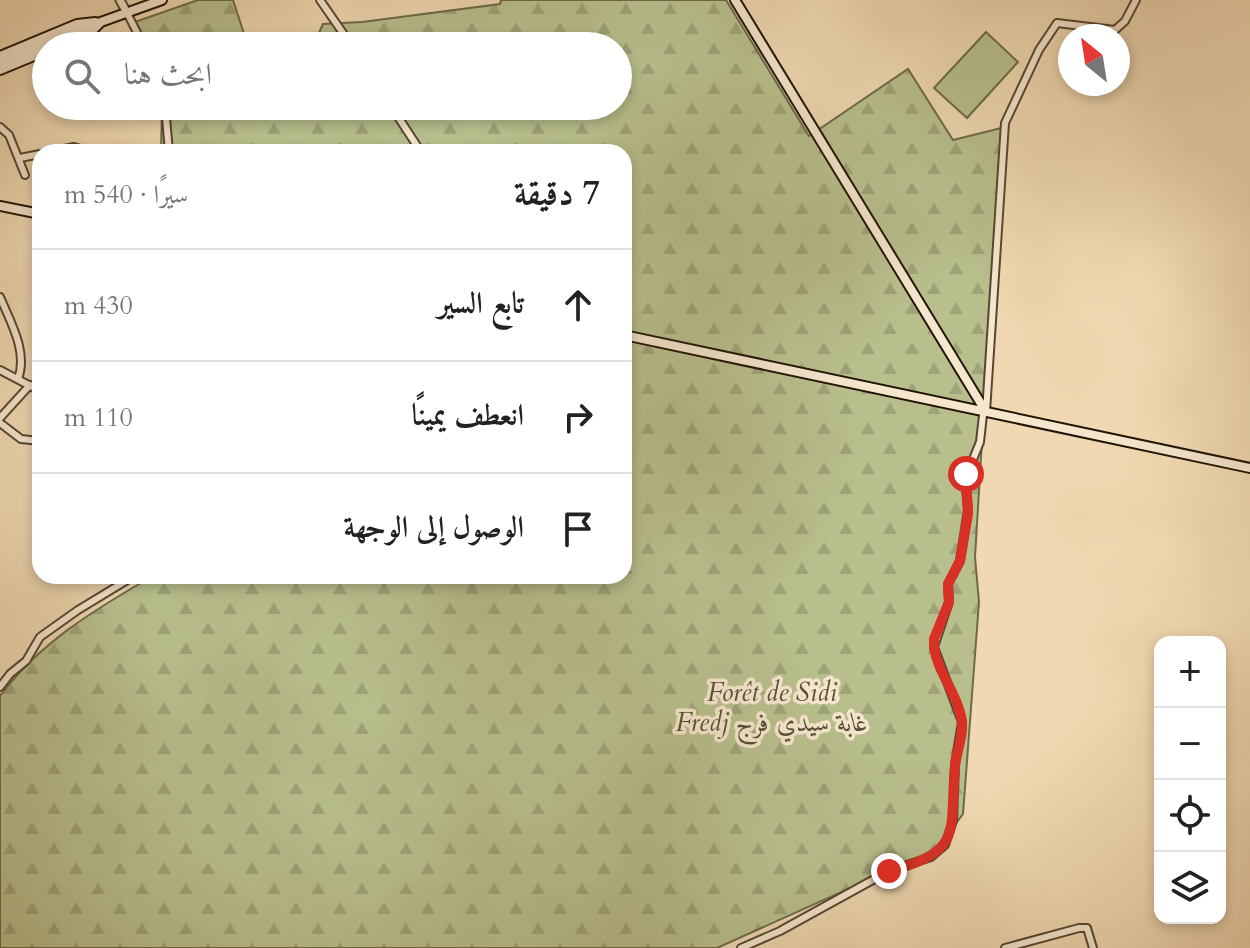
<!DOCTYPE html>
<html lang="ar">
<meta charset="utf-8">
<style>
body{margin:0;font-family:Cardo,Amiri,serif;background:#f2f2f2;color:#222;direction:rtl}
.controls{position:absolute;right:24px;bottom:24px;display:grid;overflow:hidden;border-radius:16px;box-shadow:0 4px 12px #0003}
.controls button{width:72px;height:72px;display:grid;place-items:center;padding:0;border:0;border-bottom:2px solid #e0e0e0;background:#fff;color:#222;font:40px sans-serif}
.compass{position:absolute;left:1058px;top:24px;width:72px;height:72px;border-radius:50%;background:#fff;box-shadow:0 4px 12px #0003;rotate:330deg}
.stop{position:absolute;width:24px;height:24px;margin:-18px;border:6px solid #d93025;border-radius:50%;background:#fff}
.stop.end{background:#d93025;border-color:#fff;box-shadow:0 2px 8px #0008}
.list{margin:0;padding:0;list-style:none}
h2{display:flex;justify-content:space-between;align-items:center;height:104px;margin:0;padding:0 32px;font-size:34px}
h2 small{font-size:26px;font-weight:400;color:#767676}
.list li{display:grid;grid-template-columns:52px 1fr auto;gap:24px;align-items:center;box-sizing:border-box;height:112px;padding:0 32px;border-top:2px solid #e0e0e0}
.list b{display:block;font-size:30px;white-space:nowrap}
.list em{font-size:26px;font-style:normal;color:#767676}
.icon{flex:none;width:44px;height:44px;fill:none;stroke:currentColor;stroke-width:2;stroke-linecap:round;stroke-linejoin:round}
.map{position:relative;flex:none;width:1250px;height:948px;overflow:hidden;direction:ltr}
.search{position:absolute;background:#fff;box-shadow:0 4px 12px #0003;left:32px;top:32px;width:600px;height:88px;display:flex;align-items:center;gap:20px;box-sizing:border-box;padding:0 28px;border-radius:44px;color:#767676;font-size:30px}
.panel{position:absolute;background:#fff;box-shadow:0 4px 12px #0003;left:32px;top:144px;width:600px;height:440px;border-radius:24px;direction:rtl}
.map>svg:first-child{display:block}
.grass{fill:#b8bf8d;stroke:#6d6a4a;stroke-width:2}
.forest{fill:url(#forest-firs);stroke:#6d6a4a;stroke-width:2}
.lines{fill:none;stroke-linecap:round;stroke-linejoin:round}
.minor-casing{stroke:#564632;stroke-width:10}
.tertiary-casing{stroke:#564632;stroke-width:11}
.secondary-casing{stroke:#221508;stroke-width:12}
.minor{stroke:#f5e6cd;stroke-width:6}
.tertiary{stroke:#f5e6cd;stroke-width:7}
.secondary{stroke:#f5e6cd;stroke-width:8}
.route{stroke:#d93025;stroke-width:10}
.labels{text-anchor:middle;stroke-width:7;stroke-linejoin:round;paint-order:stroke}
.park-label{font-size:26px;font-style:italic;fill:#565037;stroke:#f5e6cd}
</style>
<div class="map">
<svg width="1250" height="948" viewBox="0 0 1250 948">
<defs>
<pattern id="forest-firs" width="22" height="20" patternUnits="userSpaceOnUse" patternTransform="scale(2)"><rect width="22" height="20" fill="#b8bf8d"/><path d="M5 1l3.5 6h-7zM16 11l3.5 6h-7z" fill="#9ea378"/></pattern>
</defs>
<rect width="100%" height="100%" fill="#f0d9b2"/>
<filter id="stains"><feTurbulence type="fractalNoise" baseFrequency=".0025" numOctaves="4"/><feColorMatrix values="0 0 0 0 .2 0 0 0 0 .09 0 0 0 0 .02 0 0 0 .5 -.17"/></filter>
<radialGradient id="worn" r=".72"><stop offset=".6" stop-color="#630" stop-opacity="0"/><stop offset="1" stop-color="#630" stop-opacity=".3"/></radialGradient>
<polygon class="grass" points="986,32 1018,62 967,118 934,88"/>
<g class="forest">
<polygon points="198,0 233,0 248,46 140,46 129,24"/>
<path d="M501 0H726L809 136 908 69 953 140 1001 128 975 557 979 602 963 814 937 849 717 948H0V696C39 643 97 608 153 576H624V152H161L162 106H618V46H313L323 24 362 22 500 4Z"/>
</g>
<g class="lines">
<defs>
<g id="minor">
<polyline points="320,0 352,46"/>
<polyline points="127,13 144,46"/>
<polyline points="165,106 169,152"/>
<polyline points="391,106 421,152"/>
<polyline points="0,127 9,135 25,175"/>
<polyline points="50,152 74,147 91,152"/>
<polyline points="20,158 40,154"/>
<path d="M0 297C11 323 28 352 18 379"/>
<polyline points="0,370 40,391"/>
<polyline points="986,412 1005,123 1039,50 1057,23 1115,30 1125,21 1136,0"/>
<polyline points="0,418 30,385"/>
<polyline points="0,423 21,439 40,441"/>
<polyline points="0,687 10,674 26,661 40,637 78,610 134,576"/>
<polyline points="741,948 780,931 889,871 931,857 945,845 953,821 955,764 962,722 934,647 949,602 948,584 960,561 968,510 965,479 980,442 983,415"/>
<polyline points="1005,948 1079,928 1087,928 1093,948"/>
</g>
<polyline id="tertiary" points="120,0 127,13"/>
<g id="secondary">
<polyline points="735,0 986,412"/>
<polyline points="57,46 91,32 99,24"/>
<polyline points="0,56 77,24 95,22"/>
<polyline points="0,63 84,28 162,0"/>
<polyline points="0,70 46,51"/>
<polyline points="0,206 40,214"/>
<polyline points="624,335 1250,468"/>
</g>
</defs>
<use href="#minor" class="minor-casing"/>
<use href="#tertiary" class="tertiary-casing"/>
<use href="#secondary" class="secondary-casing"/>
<use href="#minor" class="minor"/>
<use href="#tertiary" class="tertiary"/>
<use href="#secondary" class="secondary"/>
</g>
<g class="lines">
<path class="route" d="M889 871C965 851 949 832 955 766 957 749 965 733 961 716 956 692 937 671 934 647V639L949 602 948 584 960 561 968 514 966 474"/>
</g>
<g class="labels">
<g class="park-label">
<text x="772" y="701">Forêt de Sidi<tspan x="772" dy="30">Fredj غابة سيدي فرج</tspan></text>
</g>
</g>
<rect width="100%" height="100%" filter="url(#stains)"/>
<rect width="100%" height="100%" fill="url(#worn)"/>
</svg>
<div class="controls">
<button>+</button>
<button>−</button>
<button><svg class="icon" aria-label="locate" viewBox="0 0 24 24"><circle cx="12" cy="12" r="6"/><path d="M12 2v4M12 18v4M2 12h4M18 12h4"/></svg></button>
<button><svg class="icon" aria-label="layers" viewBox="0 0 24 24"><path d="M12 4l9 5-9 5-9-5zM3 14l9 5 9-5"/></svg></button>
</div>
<svg class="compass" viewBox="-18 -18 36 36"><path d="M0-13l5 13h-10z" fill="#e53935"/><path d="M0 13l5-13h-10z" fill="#767676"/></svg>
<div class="stop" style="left:966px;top:474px"></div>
<div class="stop end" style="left:889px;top:871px"></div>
<div class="search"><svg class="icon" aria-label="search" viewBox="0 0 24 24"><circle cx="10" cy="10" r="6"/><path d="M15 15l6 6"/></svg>ابحث هنا</div>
<section class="panel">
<h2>7 دقيقة<small>سيرًا · 540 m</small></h2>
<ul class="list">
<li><svg class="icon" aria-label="ahead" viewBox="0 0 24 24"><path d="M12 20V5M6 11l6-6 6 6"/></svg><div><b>تابع السير</b></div><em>430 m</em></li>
<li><svg class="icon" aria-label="right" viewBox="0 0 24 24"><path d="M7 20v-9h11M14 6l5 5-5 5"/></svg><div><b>انعطف يمينًا</b></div><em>110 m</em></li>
<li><svg class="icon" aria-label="arrive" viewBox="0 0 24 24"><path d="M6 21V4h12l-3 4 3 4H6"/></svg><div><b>الوصول إلى الوجهة</b></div></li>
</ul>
</section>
</div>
